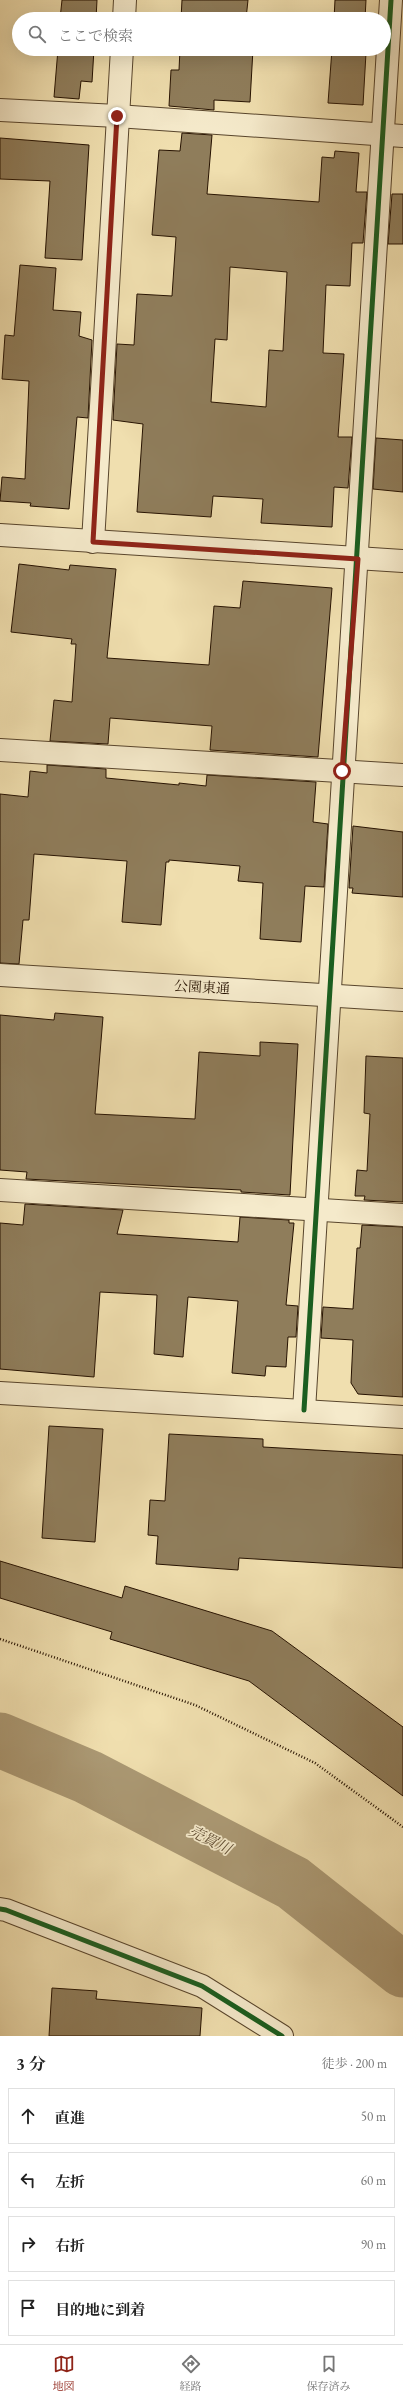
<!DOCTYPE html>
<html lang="ja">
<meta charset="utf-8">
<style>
body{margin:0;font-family:"EB Garamond","Noto Serif JP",serif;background:#f6f6f6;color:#222}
.stop{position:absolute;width:12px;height:12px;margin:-9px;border:3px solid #8f2418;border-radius:50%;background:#fff}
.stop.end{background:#8f2418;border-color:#fff;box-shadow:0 1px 4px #0008}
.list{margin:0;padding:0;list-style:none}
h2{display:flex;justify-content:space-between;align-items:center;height:52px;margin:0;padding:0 16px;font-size:17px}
h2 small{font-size:13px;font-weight:400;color:#767676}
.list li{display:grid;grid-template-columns:26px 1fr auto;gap:12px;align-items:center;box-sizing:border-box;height:56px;margin:0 8px 8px;padding:0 8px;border:1px solid #e0e0e0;border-radius:0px}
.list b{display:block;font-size:15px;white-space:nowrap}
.list em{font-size:13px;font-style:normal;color:#767676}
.icon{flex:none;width:22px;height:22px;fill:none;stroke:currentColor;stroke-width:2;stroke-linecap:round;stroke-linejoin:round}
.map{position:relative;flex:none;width:403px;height:2036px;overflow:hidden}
.search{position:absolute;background:#fff;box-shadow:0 4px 16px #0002;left:12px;right:12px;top:12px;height:44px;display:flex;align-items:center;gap:10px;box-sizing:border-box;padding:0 14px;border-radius:22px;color:#767676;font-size:15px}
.sheet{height:308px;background:#fff}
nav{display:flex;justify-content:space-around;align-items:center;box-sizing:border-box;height:56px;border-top:1px solid #e0e0e0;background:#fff;font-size:11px;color:#767676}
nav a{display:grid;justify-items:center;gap:2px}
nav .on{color:#8f2418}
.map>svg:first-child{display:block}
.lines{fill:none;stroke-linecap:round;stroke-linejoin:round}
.river{stroke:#ab9974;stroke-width:55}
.building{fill:#8f7d5b;stroke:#261201;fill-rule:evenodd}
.minor-casing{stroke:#58452c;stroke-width:24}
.path{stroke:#261201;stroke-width:2.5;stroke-dasharray:1 2;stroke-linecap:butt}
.minor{stroke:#f5eacb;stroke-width:22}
.cycleway-casing{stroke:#f5eacb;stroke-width:8}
.cycleway{stroke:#1b5e20;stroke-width:5}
.route{stroke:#8f2418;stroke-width:5}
.labels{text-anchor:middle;stroke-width:3.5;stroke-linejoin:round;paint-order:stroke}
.street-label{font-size:14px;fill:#261201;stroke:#f5eacb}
.water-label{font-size:15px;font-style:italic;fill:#624f35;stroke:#f5eacb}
</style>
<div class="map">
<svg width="403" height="2036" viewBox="0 0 403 2036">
<rect width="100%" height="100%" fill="#f0dfaf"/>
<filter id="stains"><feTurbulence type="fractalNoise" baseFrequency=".005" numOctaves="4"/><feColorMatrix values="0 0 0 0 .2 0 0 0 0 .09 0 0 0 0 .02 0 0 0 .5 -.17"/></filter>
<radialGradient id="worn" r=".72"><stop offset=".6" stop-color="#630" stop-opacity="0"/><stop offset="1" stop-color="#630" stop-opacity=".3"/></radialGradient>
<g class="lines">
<polyline class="river" points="0,1740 88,1777 293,1883 403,1970"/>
</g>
<g class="building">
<polygon points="62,0 97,0 96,19 60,19"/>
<polygon points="182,0 248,0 246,19 181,19"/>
<polygon points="335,0 366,0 365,19 334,19"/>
<polygon points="58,49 94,49 92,82 81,81 79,99 54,97"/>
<polygon points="180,49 253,49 250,102 214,100 214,110 169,106 171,70 179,70"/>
<polygon points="332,49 363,49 363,52 366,53 363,105 328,103"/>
<path d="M182 133 212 135 207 194 319 202 322 157 334 158 335 151 359 153 356 192H367L363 243H352L350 286 326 285 323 353 344 354 338 437H352L348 488 334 487 332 527 261 523 263 499 213 496 211 517 137 512 143 424 113 420 117 344 134 345 137 294 172 296 176 237 152 235 159 150 180 151ZM230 267 287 272 283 351 269 350 266 407 211 402 215 339 227 340Z"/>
<polygon points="0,138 89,145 82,260 45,258 50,181 0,179"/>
<polygon points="392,194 403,194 403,244 388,244"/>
<polygon points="20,265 56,268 53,310 81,312 79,336 92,340 88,418 77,417 69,509 30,506 31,503 0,501 2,477 25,479 29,381 2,379 5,335 14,336"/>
<polygon points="376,438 403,440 403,492 373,489"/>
<polygon points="19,564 69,570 70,565 116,569 107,658 209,665 214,606 240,608 243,581 332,588 318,757 210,750 212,726 110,718 108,744 50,741 54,700 72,702 76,644 71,644 72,639 11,632"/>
<polygon points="47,765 106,769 106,778 179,785 179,783 206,786 207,775 316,782 313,822 328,824 324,887 305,886 301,942 260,939 263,883 238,881 240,866 169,860 169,862 166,862 161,925 122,922 127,861 34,854 29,920 23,920 19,964 0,963 0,794 28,797 30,771 47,773"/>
<polygon points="353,826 403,832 403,897 352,893 353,888 349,888"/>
<polygon points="55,1013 103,1017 95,1114 195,1119 199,1052 260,1056 260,1042 298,1044 290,1195 241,1192 241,1190 26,1179 27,1172 0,1170 0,1015 54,1020"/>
<polygon points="366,1056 403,1058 403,1202 364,1200 365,1196 355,1196 357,1170 367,1171 370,1114 364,1113"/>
<polygon points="25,1204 123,1210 117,1234 238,1242 240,1217 289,1220 289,1223 294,1223 286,1305 298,1306 296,1337 288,1337 286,1367 266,1366 265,1376 232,1373 238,1301 188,1297 183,1357 154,1354 157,1295 100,1292 94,1377 0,1369 0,1223 23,1225"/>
<polygon points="362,1225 403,1227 403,1397 358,1394 351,1383 353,1340 321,1338 323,1307 353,1309 357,1248 360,1248"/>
<polygon points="49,1426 103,1429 95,1542 42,1538"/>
<polygon points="169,1434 263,1439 263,1447 403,1455 403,1568 239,1558 238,1570 156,1564 158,1536 148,1535 150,1500 165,1501"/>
<polygon points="0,1561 122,1598 125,1586 272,1631 403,1727 403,1796 249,1681 110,1639 112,1632 0,1598"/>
<polygon points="52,1988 97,1991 96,1999 202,2008 200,2036 49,2036"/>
</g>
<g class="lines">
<defs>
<g id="minor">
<polyline points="124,19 125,0"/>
<polyline points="0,110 117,116 403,136"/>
<polyline points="0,535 403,561"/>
<polyline points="93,542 122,49"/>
<polyline points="0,750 403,775"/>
<polyline points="0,975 403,1000"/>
<polyline points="0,1190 403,1215"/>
<polyline points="0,1393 403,1417"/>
<polyline points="304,1410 391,0"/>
<polyline points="0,1909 6,1910 202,1986 282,2036"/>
</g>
</defs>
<use href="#minor" class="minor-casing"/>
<polyline class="path" points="0,1639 195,1705 315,1763 403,1827"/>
<use href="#minor" class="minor"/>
<defs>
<g id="cycleway">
<polyline points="304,1410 391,0"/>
<polyline points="0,1909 6,1910 202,1986 282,2036"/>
</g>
</defs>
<use href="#cycleway" class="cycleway-casing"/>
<use href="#cycleway" class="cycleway"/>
</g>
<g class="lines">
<polyline class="route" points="117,116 93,542 358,559 342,771"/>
</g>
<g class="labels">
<g class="street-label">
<text transform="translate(202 987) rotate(3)" y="5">公園東通</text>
</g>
<g class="water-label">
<text transform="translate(210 1840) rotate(27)" y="5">売買川</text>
</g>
</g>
<rect width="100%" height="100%" filter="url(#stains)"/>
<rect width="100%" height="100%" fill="url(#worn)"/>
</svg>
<div class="stop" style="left:342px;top:771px"></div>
<div class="stop end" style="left:117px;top:116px"></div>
<div class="search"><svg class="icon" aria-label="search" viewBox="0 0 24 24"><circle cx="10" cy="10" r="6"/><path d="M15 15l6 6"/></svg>ここで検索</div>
</div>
<section class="sheet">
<h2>3 分<small>徒歩 · 200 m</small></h2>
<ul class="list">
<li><svg class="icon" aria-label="ahead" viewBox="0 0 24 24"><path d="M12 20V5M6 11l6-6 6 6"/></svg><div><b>直進</b></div><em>50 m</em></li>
<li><svg class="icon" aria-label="left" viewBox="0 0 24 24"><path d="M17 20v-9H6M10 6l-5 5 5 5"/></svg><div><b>左折</b></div><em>60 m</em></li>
<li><svg class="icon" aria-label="right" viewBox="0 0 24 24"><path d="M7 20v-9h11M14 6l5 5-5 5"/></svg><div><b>右折</b></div><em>90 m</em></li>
<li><svg class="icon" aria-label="arrive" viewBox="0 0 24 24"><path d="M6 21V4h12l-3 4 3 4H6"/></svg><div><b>目的地に到着</b></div></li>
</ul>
</section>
<nav>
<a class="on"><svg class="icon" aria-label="map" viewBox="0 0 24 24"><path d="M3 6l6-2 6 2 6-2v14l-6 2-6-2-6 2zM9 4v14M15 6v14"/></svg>地図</a>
<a><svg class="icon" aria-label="directions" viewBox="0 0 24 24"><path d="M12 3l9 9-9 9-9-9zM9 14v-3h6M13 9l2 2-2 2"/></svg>経路</a>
<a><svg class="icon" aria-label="saved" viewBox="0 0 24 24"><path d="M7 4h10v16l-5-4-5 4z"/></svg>保存済み</a>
</nav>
